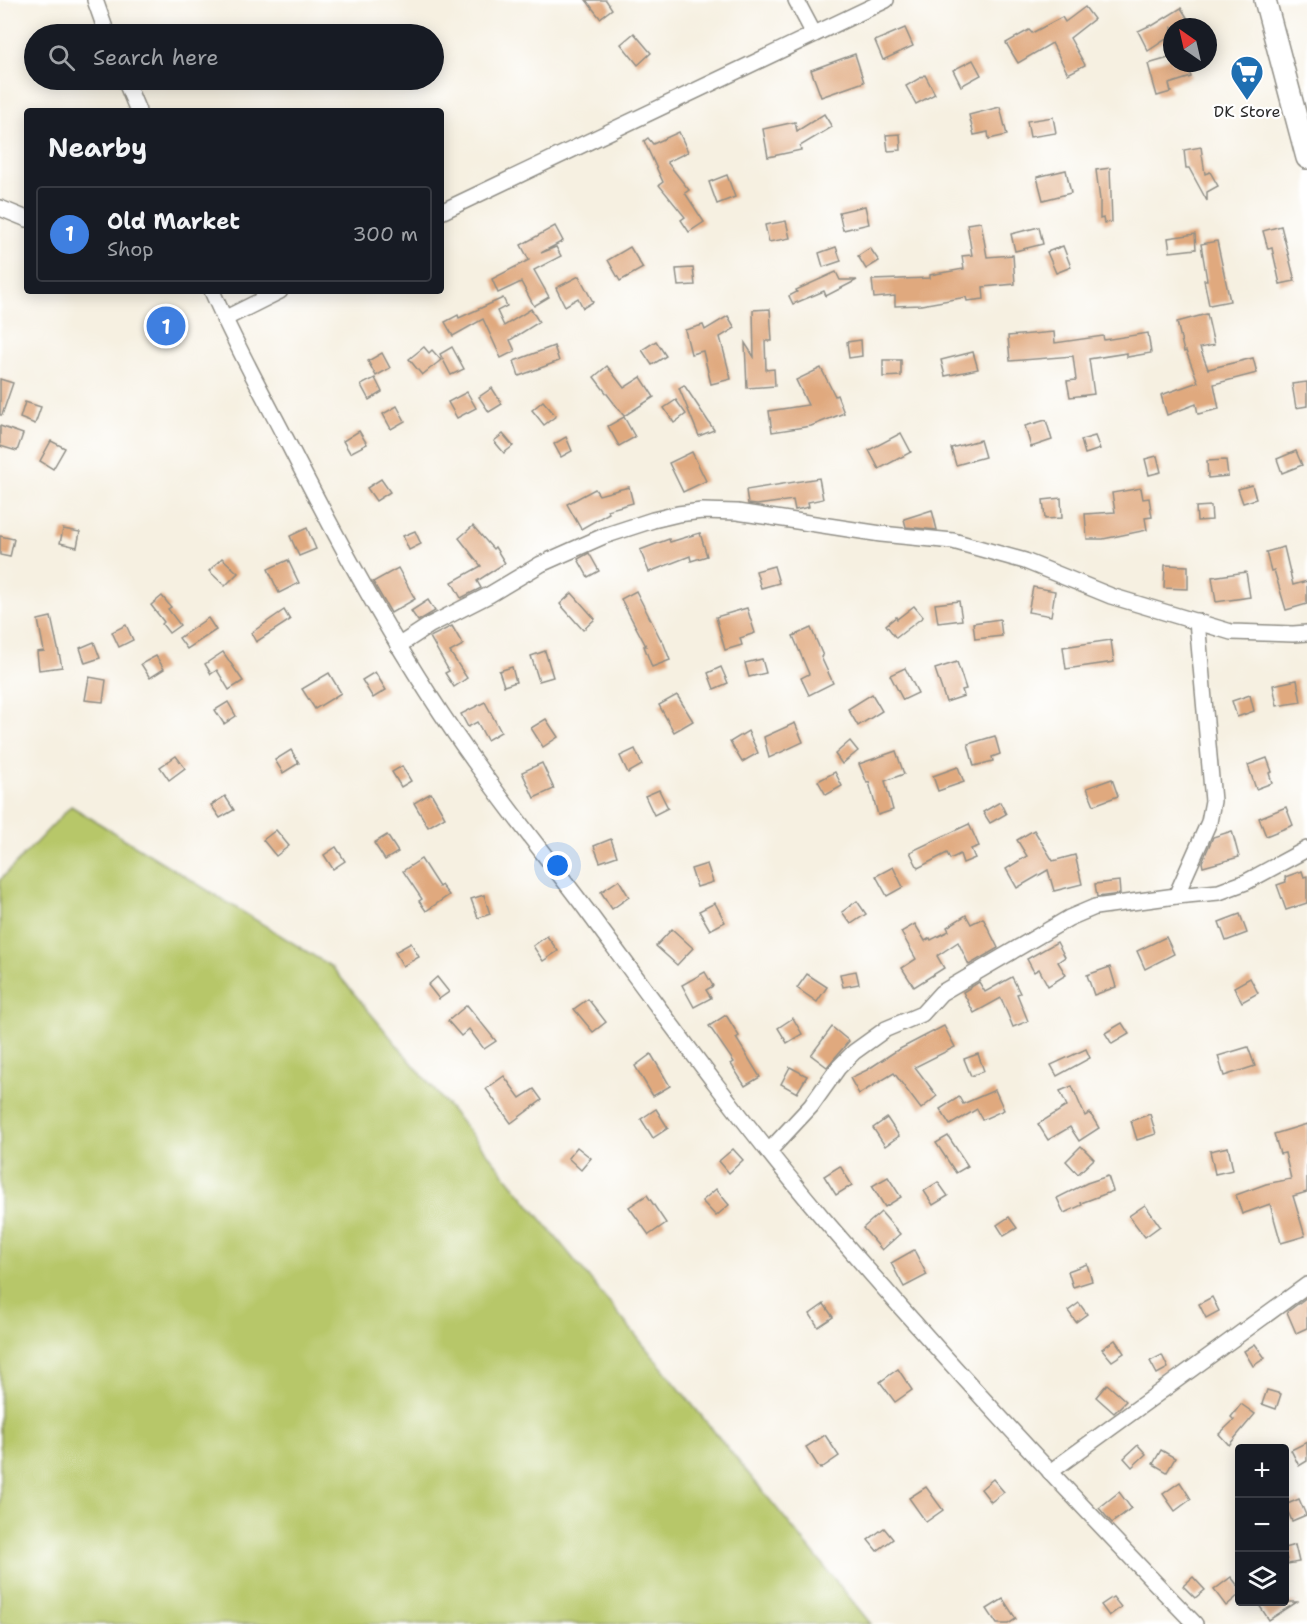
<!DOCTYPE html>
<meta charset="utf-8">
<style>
body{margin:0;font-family:"Shantell Sans",sans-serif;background:#20242c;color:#f1f3f6}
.controls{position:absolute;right:18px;bottom:18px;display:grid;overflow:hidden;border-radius:6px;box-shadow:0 3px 15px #0003}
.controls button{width:54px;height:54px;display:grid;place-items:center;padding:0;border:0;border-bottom:2px solid #363941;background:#171b24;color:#f1f3f6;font:30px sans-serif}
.compass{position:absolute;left:1163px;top:18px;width:54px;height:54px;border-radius:50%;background:#171b24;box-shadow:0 3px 15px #0003;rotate:326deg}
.you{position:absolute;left:558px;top:866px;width:21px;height:21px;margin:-15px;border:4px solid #fff;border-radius:50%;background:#1a73e8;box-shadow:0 0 0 9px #1a73e833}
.badge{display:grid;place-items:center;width:39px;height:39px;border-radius:50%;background:#0f766e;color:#fff;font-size:20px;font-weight:700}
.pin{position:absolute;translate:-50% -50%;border:3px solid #fff;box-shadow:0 2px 6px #0006}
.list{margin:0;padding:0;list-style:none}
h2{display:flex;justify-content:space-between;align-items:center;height:78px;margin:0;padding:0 24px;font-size:26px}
h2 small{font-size:20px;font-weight:400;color:#9ea1a6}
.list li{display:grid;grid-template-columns:39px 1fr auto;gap:18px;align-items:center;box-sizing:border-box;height:96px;margin:0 12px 12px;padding:0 12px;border:2px solid #363941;border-radius:6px}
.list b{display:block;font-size:22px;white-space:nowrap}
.list p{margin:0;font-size:20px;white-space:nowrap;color:#9ea1a6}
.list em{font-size:20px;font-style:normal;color:#9ea1a6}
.icon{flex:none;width:33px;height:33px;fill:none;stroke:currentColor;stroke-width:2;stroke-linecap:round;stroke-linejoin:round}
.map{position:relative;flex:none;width:1307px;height:1624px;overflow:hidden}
.search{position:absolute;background:#171b24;box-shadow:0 3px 15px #0003;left:24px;top:24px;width:420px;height:66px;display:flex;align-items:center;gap:15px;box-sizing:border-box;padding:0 21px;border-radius:33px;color:#9ea1a6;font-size:22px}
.panel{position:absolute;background:#171b24;box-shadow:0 3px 15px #0003;left:24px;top:108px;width:420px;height:186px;border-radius:6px}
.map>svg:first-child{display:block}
.green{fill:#b7c769;stroke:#71794a;stroke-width:1.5}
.building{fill:#e0a97e}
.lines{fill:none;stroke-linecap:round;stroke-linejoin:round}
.street-casing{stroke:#908e86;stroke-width:18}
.secondary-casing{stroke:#908e86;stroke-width:24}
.street{stroke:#fff;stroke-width:15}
.secondary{stroke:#fff;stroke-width:21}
.labels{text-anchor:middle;stroke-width:4.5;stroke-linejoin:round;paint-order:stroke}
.poi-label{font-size:16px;fill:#2b2b2b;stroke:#fff}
</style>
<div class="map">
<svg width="1307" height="1624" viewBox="0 0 1307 1624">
<rect width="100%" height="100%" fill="#fff"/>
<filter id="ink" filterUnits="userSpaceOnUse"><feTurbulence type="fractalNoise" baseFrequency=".0167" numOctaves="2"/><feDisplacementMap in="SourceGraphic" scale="12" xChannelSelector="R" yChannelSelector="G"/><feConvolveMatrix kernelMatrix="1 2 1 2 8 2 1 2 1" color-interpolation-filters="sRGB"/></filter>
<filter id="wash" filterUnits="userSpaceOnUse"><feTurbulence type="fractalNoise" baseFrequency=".008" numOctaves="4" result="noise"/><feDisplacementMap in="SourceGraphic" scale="24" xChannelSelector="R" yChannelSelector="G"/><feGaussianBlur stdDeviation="1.35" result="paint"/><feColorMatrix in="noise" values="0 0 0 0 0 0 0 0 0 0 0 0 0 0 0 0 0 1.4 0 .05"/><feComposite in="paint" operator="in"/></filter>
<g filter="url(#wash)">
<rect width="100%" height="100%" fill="#f6f0e1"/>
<polygon class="green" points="71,806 332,967 497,1165 871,1624 0,1624 0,880"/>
<g id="blocks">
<g class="building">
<polygon points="586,0 606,0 612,9 600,18"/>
<polygon points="1085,7 1094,19 1070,38 1085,65 1068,74 1052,43 1018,63 1006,43 1029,30 1032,33 1062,17 1065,22"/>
<polygon points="1181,8 1190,22 1182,27 1172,27 1172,35 1148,51 1138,31 1151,25 1152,26"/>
<polygon points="905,28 913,46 883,60 875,41"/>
<polygon points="634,33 651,53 638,65 621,44"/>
<polygon points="855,54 864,82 821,97 811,70"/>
<polygon points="1172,57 1172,63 1187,63 1191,77 1169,84 1171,92 1157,96 1148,64"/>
<polygon points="973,60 981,75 961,86 953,70"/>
<polygon points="925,75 935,94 916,104 906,86"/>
<polygon points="1000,107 1007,135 989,139 988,132 974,135 969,115"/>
<polygon points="824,114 832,127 800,146 801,150 768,157 763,129 795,122 797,131"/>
<polygon points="1053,117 1056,133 1030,137 1027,121"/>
<polygon points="679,132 688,152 667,162 689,190 685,193 704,222 689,232 681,220 685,217 659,185 663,182 644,141 648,138 653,144"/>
<polygon points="900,134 901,150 888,151 886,135"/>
<polygon points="1201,147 1205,174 1210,172 1218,186 1207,192 1207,201 1189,168 1186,168 1184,150"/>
<polygon points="1110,168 1112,222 1104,223 1103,218 1100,219 1100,200 1096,170"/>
<polygon points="1066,170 1071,193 1043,200 1037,177"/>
<polygon points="727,175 735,197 717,204 709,182"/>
<polygon points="865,206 869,224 843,230 839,212"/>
<polygon points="786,221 790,238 769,242 765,225"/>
<polygon points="981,222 987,257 1013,255 1015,284 983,287 984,299 967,301 966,297 921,305 895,306 895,296 874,298 872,280 930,278 930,275 964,269 962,256 972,255 967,224"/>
<polygon points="555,226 563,241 541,253 556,247 561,256 534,270 549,297 534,306 521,282 498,293 492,279 529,260 521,245"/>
<polygon points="1281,226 1295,281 1280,284 1272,248 1268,249 1263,231"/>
<polygon points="1039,227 1043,244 1015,251 1011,234"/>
<polygon points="1195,234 1196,249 1170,252 1168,238"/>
<polygon points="1217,241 1230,301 1209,305 1204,280 1207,280 1201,244"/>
<polygon points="1063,246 1071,267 1056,273 1047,252"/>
<polygon points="630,247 643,268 620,281 608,260"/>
<polygon points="836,247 841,261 823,267 819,253"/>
<polygon points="870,248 879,261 866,269 858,256"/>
<polygon points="693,268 695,285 678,286 676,269"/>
<polygon points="836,272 840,280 857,280 826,296 824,291 793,304 789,296 797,292 796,290"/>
<polygon points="579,276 593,302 583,308 578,298 565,306 556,288"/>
<polygon points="503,298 507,306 497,311 504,326 531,309 539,322 510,340 515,351 501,358 483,319 453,336 445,322 458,315 459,318"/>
<polygon points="770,309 772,341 765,341 766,370 774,369 775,386 747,388 745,343 754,357 753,310"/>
<polygon points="1207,314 1214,345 1200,348 1208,369 1253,358 1257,373 1214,384 1219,409 1198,414 1196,404 1167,415 1161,395 1198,382 1186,351 1184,352 1177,322"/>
<polygon points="728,316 735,328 720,337 731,379 711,384 703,351 691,354 685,330 703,325 705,330"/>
<polygon points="1054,332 1055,343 1103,336 1104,340 1148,333 1151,353 1127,357 1127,353 1089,359 1094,394 1070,397 1067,381 1076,380 1073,356 1010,361 1008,336"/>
<polygon points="861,340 862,356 849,358 847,342"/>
<polygon points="656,341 666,356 652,365 642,350"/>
<polygon points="554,346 559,361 519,376 514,361"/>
<polygon points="424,347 429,353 432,350 441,360 422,375 409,359"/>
<polygon points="452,347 464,369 451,375 440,354"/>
<polygon points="973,352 978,369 945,376 941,360"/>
<polygon points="382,353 390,368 376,376 368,361"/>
<polygon points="883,360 901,360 901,376 883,377"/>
<polygon points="607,366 624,388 641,377 654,397 624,416 594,377"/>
<polygon points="821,368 835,396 837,395 844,413 811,426 772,432 769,411 808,405 796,380"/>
<polygon points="375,378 382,392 369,400 361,385"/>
<polygon points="0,379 13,383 2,415 0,415"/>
<polygon points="1307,382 1307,406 1296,408 1292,384"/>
<polygon points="684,385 714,430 699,436 679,388"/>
<polygon points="492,388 502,404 489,412 479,397"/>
<polygon points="467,392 476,408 457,418 448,402"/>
<polygon points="676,400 686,414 674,423 664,408"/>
<polygon points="543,401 556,416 544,425 532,410"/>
<polygon points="25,402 41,407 35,424 20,418"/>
<polygon points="397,406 405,421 391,429 383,414"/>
<polygon points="624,417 635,437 619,446 608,426"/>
<polygon points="1046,420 1052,440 1031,447 1025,426"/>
<polygon points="0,426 23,434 17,451 0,446"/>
<polygon points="359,431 367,444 350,453 343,441"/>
<polygon points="901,433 911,452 879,469 869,450"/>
<polygon points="503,434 513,446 504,453 494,441"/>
<polygon points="1095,436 1100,449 1085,454 1081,440"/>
<polygon points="566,437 572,451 561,457 554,444"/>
<polygon points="980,440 985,457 956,465 951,448"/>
<polygon points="51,441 65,448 53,469 40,461"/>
<polygon points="1296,451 1302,465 1282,473 1277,459"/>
<polygon points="692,452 706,481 683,492 669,463"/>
<polygon points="1157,456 1161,472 1149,475 1145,459"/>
<polygon points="1226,460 1228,476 1208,478 1207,461"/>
<polygon points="819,478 823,499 808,502 809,507 795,510 793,500 757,505 748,504 746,490"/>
<polygon points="381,479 390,492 376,501 367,488"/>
<polygon points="1252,485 1256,499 1243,503 1238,489"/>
<polygon points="629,487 633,503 607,510 609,513 581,529 567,504 595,489 599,495"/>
<polygon points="1141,488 1143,499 1149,498 1152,517 1145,518 1147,530 1103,539 1087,539 1085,514 1115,512 1112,493"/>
<polygon points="1061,498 1062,518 1045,519 1043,500"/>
<polygon points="1211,506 1212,520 1197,521 1196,507"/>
<polygon points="932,510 937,530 906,527 904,519"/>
<polygon points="473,526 493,549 495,547 505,563 477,581 481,588 461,598 452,582 481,566 459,538"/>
<polygon points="307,528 316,549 299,556 290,536"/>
<polygon points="63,529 80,532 77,547 60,543"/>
<polygon points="415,531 421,544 409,550 403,536"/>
<polygon points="700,533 707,556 691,561 690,556 649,572 640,550 669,539 670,542"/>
<polygon points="0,536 14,539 10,557 0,555"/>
<polygon points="1284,547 1293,585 1307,581 1307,604 1286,610 1274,570 1271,571 1266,552"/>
<polygon points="589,553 599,571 588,577 578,559"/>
<polygon points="222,558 238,573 225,586 209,571"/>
<polygon points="288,560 299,583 279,593 268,569"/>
<polygon points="1165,565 1188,566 1188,589 1164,588"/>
<polygon points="774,566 779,583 761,588 756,571"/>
<polygon points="398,568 415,599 391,613 373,582"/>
<polygon points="1246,572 1250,597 1216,602 1212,577"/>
<polygon points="1033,587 1055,591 1051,616 1028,612"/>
<polygon points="636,591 661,640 662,639 670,660 652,667 644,646 646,646 621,599"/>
<polygon points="572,593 595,619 583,630 560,604"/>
<polygon points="162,596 171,607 168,609 180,625 169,633 162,624 164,622 151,605"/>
<polygon points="428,600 435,611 418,621 411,611"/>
<polygon points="959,601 962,620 938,623 935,604"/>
<polygon points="914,606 923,617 896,638 886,625 896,617 897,619"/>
<polygon points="747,608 755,633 740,638 742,645 725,650 716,617"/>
<polygon points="284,610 290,620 256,642 251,633"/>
<polygon points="51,617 62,667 39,670 37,652 44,651 38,620"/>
<polygon points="208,618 216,630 187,649 179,638"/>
<polygon points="1000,619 1002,636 975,639 973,623"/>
<polygon points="126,625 133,640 119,647 112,632"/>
<polygon points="452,626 463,645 450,652 467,678 454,687 445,673 449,671 430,637"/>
<polygon points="811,628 823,656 821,657 833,683 809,695 801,678 809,674 793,636"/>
<polygon points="1111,640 1114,662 1066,669 1063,647"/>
<polygon points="94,642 100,658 85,663 80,648"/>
<polygon points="545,651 553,677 539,681 531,656"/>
<polygon points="223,652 243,681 229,690 217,670 211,674 205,664"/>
<polygon points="156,656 164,669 150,678 141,664"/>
<polygon points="762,659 766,673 749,677 745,663"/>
<polygon points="957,662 966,689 962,690 964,696 946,702 935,669"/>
<polygon points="512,667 516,682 504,686 499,671"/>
<polygon points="721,667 728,683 714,689 708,673"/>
<polygon points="905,668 918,693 903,700 890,675"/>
<polygon points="375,672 386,690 373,698 362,680"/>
<polygon points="329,673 341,693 315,709 302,689"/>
<polygon points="89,677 106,680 103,702 85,700"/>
<polygon points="1297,680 1301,702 1277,706 1273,685"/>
<polygon points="872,694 882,711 858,726 848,709"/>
<polygon points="677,695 693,721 674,732 659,705"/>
<polygon points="1250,695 1254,711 1237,717 1232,701"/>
<polygon points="228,702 236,716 224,724 215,710"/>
<polygon points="485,702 501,732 487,740 477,722 468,727 461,714"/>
<polygon points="546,719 558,737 543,747 531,728"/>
<polygon points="795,723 803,742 769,758 764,737"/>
<polygon points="748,731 758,753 742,762 730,742"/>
<polygon points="995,736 1000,754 992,757 993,761 974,766 968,744"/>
<polygon points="850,741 858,751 842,764 835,754"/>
<polygon points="635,749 642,765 628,773 620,756"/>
<polygon points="291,750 299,763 283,773 275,760"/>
<polygon points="896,751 904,774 885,781 893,810 878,815 869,782 867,783 859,764"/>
<polygon points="176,756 185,768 169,780 160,767"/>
<polygon points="1267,758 1272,772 1269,773 1272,783 1256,789 1248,765"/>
<polygon points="542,763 554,789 534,798 522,772"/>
<polygon points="402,766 411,781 401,787 392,772"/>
<polygon points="958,767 964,782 938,791 933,776"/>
<polygon points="835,772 842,786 826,795 818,781"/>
<polygon points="1112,779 1118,796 1094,805 1087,788"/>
<polygon points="659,790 668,808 654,815 645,796"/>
<polygon points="431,793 445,817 428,827 414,803"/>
<polygon points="225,796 234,810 220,818 211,805"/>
<polygon points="1000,802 1006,814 990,823 983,812"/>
<polygon points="1286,807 1293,825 1266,836 1259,818"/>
<polygon points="969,824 979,846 971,849 975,858 963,863 960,854 950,859 947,853 918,868 910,852"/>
<polygon points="276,830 289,846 276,856 263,840"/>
<polygon points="1034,830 1053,861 1075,855 1082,884 1054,891 1048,870 1017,888 1006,869 1027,856 1017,840"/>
<polygon points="1232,831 1239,857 1203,867 1202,862 1213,837"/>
<polygon points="387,835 398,852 385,860 374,843"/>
<polygon points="611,839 617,856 600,862 594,846"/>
<polygon points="336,847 345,861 333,869 324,855"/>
<polygon points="421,859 439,887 441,885 449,895 426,911 419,901 422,899 403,871"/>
<polygon points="707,864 713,882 697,887 691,869"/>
<polygon points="893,867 903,887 887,896 876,876"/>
<polygon points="1302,871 1304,877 1307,876 1307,903 1286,910 1277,885 1286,882 1285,877"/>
<polygon points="619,880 629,897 612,909 601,892"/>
<polygon points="1119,881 1120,894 1097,897 1095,884"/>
<polygon points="484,895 490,914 478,918 471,899"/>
<polygon points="857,901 866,914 851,924 842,912"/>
<polygon points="715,903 725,922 710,930 699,911"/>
<polygon points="1240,914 1247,933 1226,941 1219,922"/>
<polygon points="966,915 971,924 983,918 998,948 969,965 958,942 937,956 944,968 914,987 902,968 916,959 901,932 915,924 925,941 930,938 931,940 949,931 947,927"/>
<polygon points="672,929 693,948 677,965 656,946"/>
<polygon points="547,936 558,951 543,961 533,946"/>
<polygon points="1166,937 1174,954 1145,969 1137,951"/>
<polygon points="1057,942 1065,957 1058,962 1066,975 1048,986 1039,969 1034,972 1027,959"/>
<polygon points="411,943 419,957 403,966 395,952"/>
<polygon points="1110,967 1116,987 1094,995 1087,975"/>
<polygon points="856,971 859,984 843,987 840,974"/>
<polygon points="705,972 713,986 706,990 711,998 694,1007 682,985"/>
<polygon points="807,974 827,987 817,1002 797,988"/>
<polygon points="437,977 449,992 439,999 428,985"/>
<polygon points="1012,977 1020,993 1017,994 1028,1021 1013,1027 1001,998 974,1013 963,992 979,982 985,992"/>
<polygon points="1250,978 1258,993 1242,1002 1234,987"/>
<polygon points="588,999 606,1022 593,1032 574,1009"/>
<polygon points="467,1005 496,1041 484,1049 469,1029 461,1036 448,1021"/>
<polygon points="726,1015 739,1036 736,1038 760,1077 745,1086 731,1064 734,1062 709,1026"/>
<polygon points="793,1018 802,1034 787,1043 778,1028"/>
<polygon points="1122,1023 1129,1034 1112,1044 1105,1033"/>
<polygon points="944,1026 955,1047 915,1067 937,1096 921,1109 894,1073 859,1094 850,1078 867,1070 896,1051"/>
<polygon points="832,1027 849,1041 827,1067 811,1055"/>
<polygon points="1248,1047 1255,1066 1224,1076 1218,1056"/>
<polygon points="1086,1049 1090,1058 1057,1076 1051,1065"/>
<polygon points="651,1054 670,1086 653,1096 635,1066"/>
<polygon points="978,1054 984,1071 971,1076 964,1059"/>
<polygon points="790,1067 807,1076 797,1093 781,1084"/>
<polygon points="504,1076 520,1098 534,1089 542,1100 511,1123 486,1089"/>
<polygon points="1072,1086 1085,1116 1090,1113 1099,1128 1079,1141 1070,1127 1048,1140 1038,1124 1067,1106 1060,1091"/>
<polygon points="995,1090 1004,1110 982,1120 977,1109 950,1125 940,1109 959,1097 963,1104"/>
<polygon points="656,1109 668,1128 653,1138 641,1119"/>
<polygon points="1150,1114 1156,1134 1137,1140 1131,1121"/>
<polygon points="887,1118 899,1136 885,1146 873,1128"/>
<polygon points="1307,1124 1307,1192 1293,1196 1305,1236 1281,1243 1270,1204 1242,1214 1236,1195 1266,1184 1291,1179 1285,1153 1280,1154 1274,1134"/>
<polygon points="948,1136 968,1166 956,1173 936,1143"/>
<polygon points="1081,1146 1094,1159 1078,1174 1066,1161"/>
<polygon points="577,1147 591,1158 581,1170 568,1158"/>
<polygon points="1228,1147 1233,1170 1215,1174 1210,1151"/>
<polygon points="733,1149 743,1160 729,1173 719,1161"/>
<polygon points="840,1166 852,1185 836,1195 824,1176"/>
<polygon points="1108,1176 1113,1191 1081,1203 1082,1205 1064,1213 1057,1198 1087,1183"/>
<polygon points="888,1177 901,1197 885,1207 872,1186"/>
<polygon points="938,1182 948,1196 933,1205 924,1191"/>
<polygon points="716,1189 729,1205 716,1216 702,1201"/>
<polygon points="647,1195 666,1223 649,1235 629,1207"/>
<polygon points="1145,1205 1160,1226 1145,1237 1129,1216"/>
<polygon points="881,1212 900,1234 882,1250 863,1228"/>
<polygon points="1009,1217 1017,1228 1004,1236 997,1225"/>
<polygon points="914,1250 927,1275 904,1287 891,1263"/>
<polygon points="1087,1264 1092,1281 1073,1287 1068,1271"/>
<polygon points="1212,1297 1219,1311 1206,1318 1199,1304"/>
<polygon points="1307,1297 1307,1328 1296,1333 1287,1312"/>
<polygon points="1079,1303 1087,1314 1076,1322 1068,1311"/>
<polygon points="824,1304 833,1317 818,1327 810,1314"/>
<polygon points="1115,1340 1124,1353 1112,1361 1102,1349"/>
<polygon points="1255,1344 1265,1358 1253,1366 1244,1351"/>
<polygon points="1162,1355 1168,1368 1157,1374 1150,1361"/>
<polygon points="898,1369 912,1390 895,1402 880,1382"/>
<polygon points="1107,1384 1126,1401 1114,1413 1096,1397"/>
<polygon points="1267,1390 1281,1394 1276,1409 1262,1404"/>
<polygon points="1241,1404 1255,1414 1229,1445 1219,1434 1234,1420 1231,1417"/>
<polygon points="825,1435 839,1456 820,1469 806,1447"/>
<polygon points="1307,1442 1307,1461 1299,1466 1291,1450"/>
<polygon points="1138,1445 1146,1454 1132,1467 1124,1458"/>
<polygon points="1161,1450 1175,1458 1167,1472 1153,1464"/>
<polygon points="993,1479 1004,1492 991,1502 981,1489"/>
<polygon points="1180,1482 1191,1499 1175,1511 1163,1494"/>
<polygon points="926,1487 943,1510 926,1522 909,1498"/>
<polygon points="1119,1492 1131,1508 1112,1523 1099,1508"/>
<polygon points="1299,1499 1306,1515 1292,1521 1285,1505"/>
<polygon points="884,1528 893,1539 877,1551 868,1540"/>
<polygon points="1295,1545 1299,1562 1288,1564 1284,1548"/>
<polygon points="1193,1577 1205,1590 1195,1598 1183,1586"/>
<polygon points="1231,1577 1239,1587 1239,1595 1226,1606 1214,1590"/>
<polygon points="1113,1597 1121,1607 1109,1616 1101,1605"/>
<polygon points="1003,1599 1016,1619 1008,1624 997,1624 987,1609"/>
<polygon points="1257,1602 1297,1602 1269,1620"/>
</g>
</g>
</g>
<g filter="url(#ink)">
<use href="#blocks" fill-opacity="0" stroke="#908e86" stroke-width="1.5"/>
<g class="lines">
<defs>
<g id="street">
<polyline points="95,0 107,34"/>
<polyline points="796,0 814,34"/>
<polyline points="125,80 138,111"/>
<polyline points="0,208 27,219"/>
<polyline points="441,212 886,0"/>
<path d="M212 291C234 342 261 391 287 441 345 555 406 668 482 772 516 820 553 865 588 912 664 1015 739 1119 822 1217 942 1357 1067 1492 1195 1624"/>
<polyline points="224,319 280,291"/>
<polyline points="398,646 430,625 489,595 541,564 604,536 653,520 678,514 702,511 737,512 881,534 953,541 1025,561 1111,596 1231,632 1293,634 1307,633"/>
<polyline points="1176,896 1209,822 1213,801 1197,621"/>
<polyline points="769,1151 811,1106 838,1068 854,1052 886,1029 922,1014 941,993 1069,918 1095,907 1176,896 1219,892 1246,882 1307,849"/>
<polyline points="1050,1472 1307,1285"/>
</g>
<polyline id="secondary" points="1265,0 1307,158"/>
</defs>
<use href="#street" class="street-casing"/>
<use href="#secondary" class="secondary-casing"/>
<use href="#street" class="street"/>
<use href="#secondary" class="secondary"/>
</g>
</g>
<defs>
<symbol id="supermarket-pin" viewBox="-11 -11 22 30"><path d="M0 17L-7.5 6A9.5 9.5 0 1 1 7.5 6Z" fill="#1f6fb2" stroke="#fff"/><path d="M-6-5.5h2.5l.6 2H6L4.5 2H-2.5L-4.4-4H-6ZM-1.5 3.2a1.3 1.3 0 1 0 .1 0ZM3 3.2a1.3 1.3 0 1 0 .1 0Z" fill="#fff"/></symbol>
</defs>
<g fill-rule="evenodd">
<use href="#supermarket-pin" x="1228" y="53" width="38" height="52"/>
</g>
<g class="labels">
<g class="poi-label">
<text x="1247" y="117">DK Store</text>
</g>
</g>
</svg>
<div class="controls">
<button>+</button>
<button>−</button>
<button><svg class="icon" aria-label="layers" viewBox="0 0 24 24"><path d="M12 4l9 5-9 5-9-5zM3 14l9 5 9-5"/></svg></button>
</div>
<svg class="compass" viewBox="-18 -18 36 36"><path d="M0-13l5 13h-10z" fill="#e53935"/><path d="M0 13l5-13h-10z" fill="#9ea1a6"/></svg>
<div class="you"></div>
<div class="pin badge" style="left:166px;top:326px;background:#3f7fe0">1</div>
<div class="search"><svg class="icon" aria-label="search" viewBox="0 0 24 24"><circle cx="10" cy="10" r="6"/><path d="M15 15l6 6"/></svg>Search here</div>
<section class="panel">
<h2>Nearby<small></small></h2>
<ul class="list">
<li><span class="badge" style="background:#3f7fe0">1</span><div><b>Old Market</b><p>Shop</p></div><em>300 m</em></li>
</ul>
</section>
</div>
